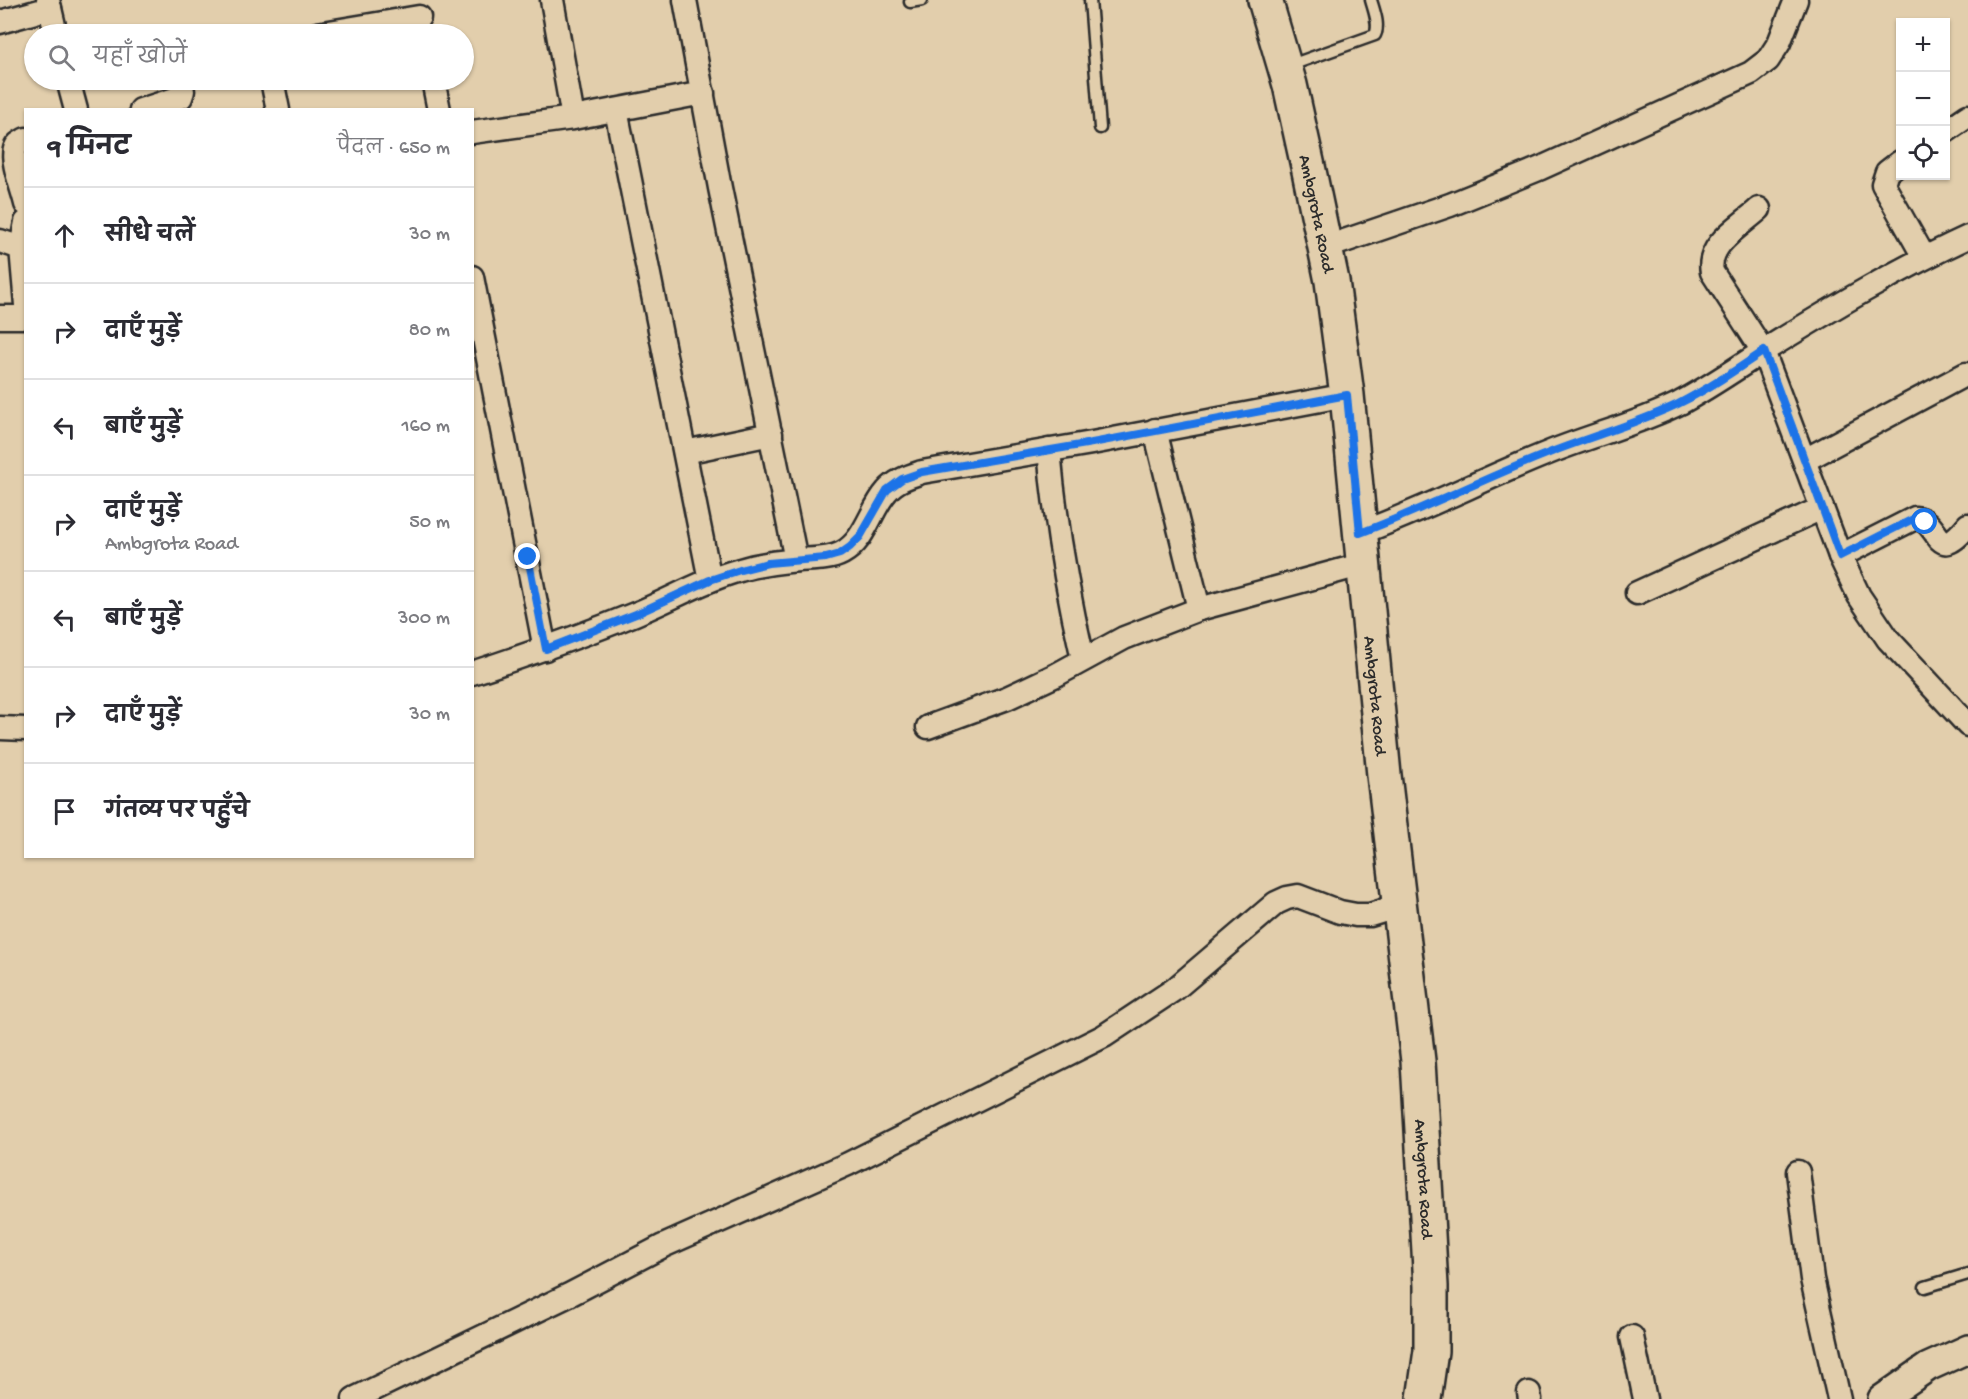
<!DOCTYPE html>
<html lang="hi">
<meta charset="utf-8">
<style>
body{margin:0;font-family:"Gochi Hand","Playpen Sans Deva",sans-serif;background:#f2f2f3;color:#2b2b33}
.controls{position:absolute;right:18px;top:18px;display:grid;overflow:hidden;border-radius:0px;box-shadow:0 2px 4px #0004}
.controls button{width:54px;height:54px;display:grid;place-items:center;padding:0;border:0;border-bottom:2px solid #e1e1e2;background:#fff;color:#2b2b33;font:30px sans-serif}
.stop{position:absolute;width:18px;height:18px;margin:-14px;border:4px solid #1a73e8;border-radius:50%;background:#fff}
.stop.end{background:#1a73e8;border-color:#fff;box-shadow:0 2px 6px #0008}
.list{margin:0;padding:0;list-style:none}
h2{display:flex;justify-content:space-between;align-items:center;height:78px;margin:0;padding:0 24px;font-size:26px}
h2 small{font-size:20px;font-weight:400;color:#7c7c81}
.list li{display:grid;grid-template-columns:39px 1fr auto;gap:18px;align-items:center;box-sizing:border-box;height:96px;padding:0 24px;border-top:2px solid #e1e1e2}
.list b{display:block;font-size:22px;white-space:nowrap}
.list p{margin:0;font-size:20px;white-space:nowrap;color:#7c7c81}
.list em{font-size:20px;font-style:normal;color:#7c7c81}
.icon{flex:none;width:33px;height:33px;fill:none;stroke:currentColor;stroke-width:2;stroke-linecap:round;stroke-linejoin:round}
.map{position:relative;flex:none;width:1968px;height:1399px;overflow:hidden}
.search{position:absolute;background:#fff;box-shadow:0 2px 4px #0004;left:24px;top:24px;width:450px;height:66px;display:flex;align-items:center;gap:15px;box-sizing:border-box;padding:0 21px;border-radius:33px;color:#7c7c81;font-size:22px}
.panel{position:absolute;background:#fff;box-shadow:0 2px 4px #0004;left:24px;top:108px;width:450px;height:750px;border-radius:0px}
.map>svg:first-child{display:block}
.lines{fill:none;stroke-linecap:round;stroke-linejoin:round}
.service-casing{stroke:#2b2b2b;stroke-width:15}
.minor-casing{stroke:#2b2b2b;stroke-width:27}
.tertiary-casing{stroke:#2b2b2b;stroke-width:32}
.primary-casing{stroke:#2b2b2b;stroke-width:38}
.service{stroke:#e2ceac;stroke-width:10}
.minor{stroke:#e2ceac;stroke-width:22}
.tertiary{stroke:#e2ceac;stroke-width:27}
.primary{stroke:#e2ceac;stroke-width:33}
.route{stroke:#1a73e8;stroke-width:8}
.labels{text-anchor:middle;stroke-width:4.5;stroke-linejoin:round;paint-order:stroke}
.street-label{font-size:18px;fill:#2b2b2b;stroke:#e2ceac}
</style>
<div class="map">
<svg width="1968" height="1399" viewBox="0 0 1968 1399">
<rect width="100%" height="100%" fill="#e2ceac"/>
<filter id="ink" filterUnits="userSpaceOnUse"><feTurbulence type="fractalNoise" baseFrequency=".0167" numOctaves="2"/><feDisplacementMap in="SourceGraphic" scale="12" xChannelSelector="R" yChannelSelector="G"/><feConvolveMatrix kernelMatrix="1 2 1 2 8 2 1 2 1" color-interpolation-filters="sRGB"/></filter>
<g filter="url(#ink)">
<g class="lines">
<defs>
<g id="service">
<polyline points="1090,0 1100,128"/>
<polyline points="910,2 922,0"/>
<path d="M1288 66 1375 35C1380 25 1374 11 1371 0"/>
<polyline points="1925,1287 1968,1274"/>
</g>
<g id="minor">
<polyline points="48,0 56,34"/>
<polyline points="552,0 573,118"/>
<polyline points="685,0 720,188 796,560"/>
<polyline points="0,22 50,8"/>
<polyline points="317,34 419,17"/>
<polyline points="68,80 76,110"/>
<polyline points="272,80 278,110"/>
<polyline points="433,80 439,110"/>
<polyline points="141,110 181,97 183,91 180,80"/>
<polyline points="616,110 710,580"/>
<polyline points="1946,131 1968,116"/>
<polyline points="472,132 573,118 703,93"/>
<path d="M26 139C21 142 17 143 15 149 11 161 23 190 26 204"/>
<polyline points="1900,162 1887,172 1883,184 1924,257"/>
<path d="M1759 209C1741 226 1706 244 1712 272L1763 351 1840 556 1859 596 1888 639 1968 725"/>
<polyline points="26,222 21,248 26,305"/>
<polyline points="0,241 21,248"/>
<polyline points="1324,248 1450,205 1541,168 1751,73 1768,60 1779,43 1796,0"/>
<polyline points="472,277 545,649"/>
<polyline points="0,317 26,317"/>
<polyline points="1155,430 1199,609"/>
<path d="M1049 450C1055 521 1067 590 1083 659"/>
<polyline points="685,452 771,434"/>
<polyline points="1805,460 1966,374"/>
<path d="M1360 533C1424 510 1485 478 1548 453 1592 435 1638 424 1680 403 1710 387 1737 368 1765 350 1831 309 1898 269 1968 237"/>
<path d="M1840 556 1915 518C1942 520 1934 567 1968 525"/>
<polyline points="1637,593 1822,508"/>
<path d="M472 673C527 655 581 636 635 614 670 600 703 580 740 570 758 564 778 562 798 560 812 559 829 560 842 553 866 540 870 510 887 491 896 480 910 476 922 472L1092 443 1347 395"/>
<polyline points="928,727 1007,698 1056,675 1124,638 1199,609 1364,564"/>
<polyline points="0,728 26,729"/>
<polyline points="1798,1172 1812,1279 1839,1399"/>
<polyline points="1632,1337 1645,1399"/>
<polyline points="1529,1393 1530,1399"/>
<polyline points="354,1399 569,1295 663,1246 848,1164 1104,1036 1175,989 1276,903 1287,898 1298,896 1340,912 1356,915 1370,915 1383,911 1400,901"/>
</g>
<polyline id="tertiary" points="1882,1399 1928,1367 1968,1349"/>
<g id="primary">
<path id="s1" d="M1265 0 1290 85 1309 171 1332 281 1347 395 1384 775 1418 1061 1431 1286V1351L1424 1399"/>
</g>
</defs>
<use href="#service" class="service-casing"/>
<use href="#minor" class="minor-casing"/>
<use href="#tertiary" class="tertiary-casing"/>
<use href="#primary" class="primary-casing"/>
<use href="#service" class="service"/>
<use href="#minor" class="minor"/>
<use href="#tertiary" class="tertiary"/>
<use href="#primary" class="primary"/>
</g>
</g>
<g class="lines" filter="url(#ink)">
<path class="route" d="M528 557 546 649 636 614 710 580 740 570 768 563 826 558 840 554 850 547 860 537 887 490 902 479 922 472 1092 443 1347 395 1360 533C1424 509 1485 478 1549 453 1592 436 1636 424 1678 404 1708 389 1736 370 1764 351L1840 556 1915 518 1925 522"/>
</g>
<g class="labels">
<g class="street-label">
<text dy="6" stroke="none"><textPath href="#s1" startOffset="220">Ambgrota Road</textPath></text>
<text dy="6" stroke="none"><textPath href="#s1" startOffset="706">Ambgrota Road</textPath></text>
<text dy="6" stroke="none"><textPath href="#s1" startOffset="1192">Ambgrota Road</textPath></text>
</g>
</g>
</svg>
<div class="controls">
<button>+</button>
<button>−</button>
<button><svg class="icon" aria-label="locate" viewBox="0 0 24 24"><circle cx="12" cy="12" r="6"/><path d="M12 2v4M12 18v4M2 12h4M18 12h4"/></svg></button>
</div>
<div class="stop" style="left:1925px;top:522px"></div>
<div class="stop end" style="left:528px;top:557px"></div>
<div class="search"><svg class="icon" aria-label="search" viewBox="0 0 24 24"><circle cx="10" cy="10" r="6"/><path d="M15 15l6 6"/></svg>यहाँ खोजें</div>
<section class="panel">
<h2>9 मिनट<small>पैदल · 650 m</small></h2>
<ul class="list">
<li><svg class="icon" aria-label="ahead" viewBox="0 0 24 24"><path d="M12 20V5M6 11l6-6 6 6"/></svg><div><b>सीधे चलें</b></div><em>30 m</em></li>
<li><svg class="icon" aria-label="right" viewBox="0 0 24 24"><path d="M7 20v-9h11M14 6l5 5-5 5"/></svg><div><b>दाएँ मुड़ें</b></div><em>80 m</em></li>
<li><svg class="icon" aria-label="left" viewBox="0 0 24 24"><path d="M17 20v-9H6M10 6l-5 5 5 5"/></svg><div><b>बाएँ मुड़ें</b></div><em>160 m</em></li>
<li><svg class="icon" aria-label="right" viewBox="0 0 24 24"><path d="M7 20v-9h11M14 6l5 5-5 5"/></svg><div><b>दाएँ मुड़ें</b><p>Ambgrota Road</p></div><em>50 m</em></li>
<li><svg class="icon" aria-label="left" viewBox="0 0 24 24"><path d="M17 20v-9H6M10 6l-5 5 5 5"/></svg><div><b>बाएँ मुड़ें</b></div><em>300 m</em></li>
<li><svg class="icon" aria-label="right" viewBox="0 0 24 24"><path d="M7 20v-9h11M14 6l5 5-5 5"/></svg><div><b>दाएँ मुड़ें</b></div><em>30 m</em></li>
<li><svg class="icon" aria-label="arrive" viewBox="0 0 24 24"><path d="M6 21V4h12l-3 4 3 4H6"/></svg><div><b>गंतव्य पर पहुँचे</b></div></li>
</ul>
</section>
</div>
